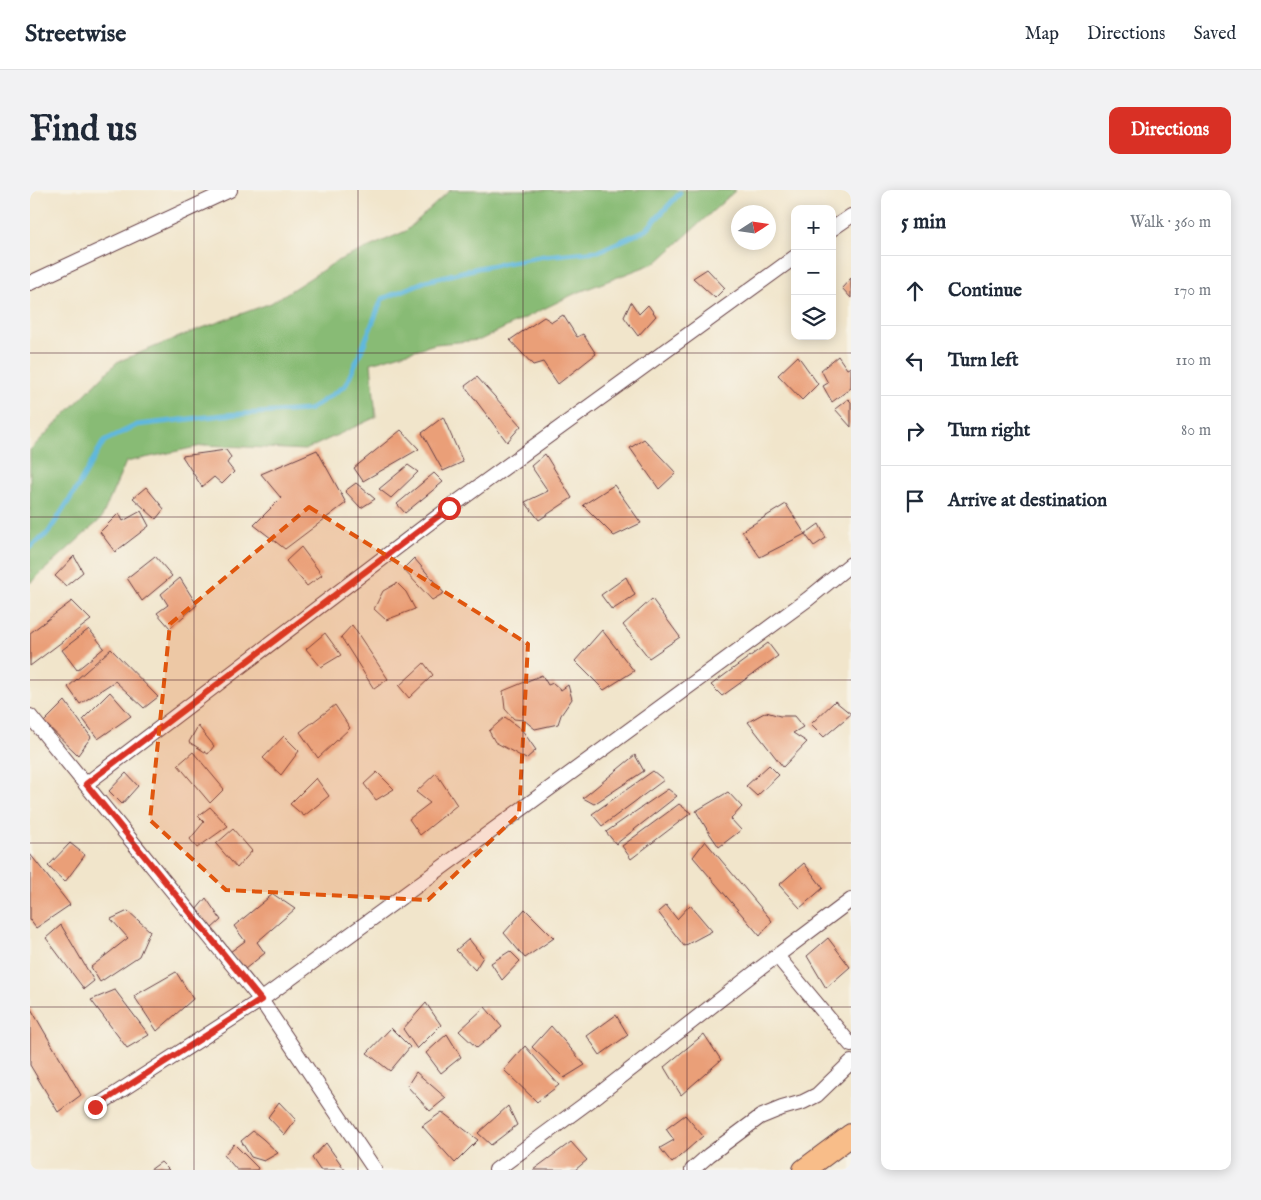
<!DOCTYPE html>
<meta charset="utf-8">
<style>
body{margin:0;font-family:"IM FELL English",serif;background:#f2f2f3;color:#1f2937}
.controls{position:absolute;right:15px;top:15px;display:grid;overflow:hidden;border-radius:10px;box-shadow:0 2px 12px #0003}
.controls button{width:45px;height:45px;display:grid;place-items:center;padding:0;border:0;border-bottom:1px solid #e0e1e3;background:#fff;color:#1f2937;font:25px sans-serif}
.compass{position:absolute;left:701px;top:15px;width:45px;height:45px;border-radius:50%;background:#fff;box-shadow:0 2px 12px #0003;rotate:78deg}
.stop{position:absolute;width:15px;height:15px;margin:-11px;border:4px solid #d93025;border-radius:50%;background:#fff}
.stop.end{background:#d93025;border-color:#fff;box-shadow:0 1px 5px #0008}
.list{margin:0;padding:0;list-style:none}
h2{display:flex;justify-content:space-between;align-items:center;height:65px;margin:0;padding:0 20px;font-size:21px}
h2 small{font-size:16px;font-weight:400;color:#747a83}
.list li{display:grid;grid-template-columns:32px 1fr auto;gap:15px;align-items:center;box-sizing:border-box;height:70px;padding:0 20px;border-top:1px solid #e0e1e3}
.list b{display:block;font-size:19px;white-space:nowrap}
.list em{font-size:16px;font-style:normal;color:#747a83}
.icon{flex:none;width:28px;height:28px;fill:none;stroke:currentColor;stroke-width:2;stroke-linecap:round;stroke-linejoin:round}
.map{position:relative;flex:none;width:821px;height:980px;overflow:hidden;border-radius:10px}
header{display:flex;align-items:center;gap:30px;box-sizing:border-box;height:70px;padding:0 25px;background:#fff;border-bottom:1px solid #e0e1e3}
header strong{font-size:24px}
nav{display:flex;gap:28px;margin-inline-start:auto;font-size:18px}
.intro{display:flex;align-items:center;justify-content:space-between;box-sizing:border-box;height:120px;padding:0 30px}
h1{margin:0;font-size:35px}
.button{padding:12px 22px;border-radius:10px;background:#d93025;color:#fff;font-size:18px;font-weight:700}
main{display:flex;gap:30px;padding:0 30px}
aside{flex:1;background:#fff;border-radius:10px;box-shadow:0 2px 12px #0003}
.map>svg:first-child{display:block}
.forest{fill:#88bb75;stroke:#696d50}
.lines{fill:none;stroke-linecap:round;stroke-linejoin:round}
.stream{stroke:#60b8dd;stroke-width:5}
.building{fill:#ea9f78}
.minor-casing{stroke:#633d43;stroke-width:16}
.primary-casing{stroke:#633d43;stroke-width:24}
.minor{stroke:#fff;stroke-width:14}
.primary{stroke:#f8bd89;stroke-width:22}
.route{stroke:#d93025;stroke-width:6}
.marked{fill:#e0560e;fill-opacity:0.2;stroke:#e0560e;stroke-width:4;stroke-dasharray:10 6;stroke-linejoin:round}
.grid{fill:none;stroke:#4a1f2b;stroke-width:1;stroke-opacity:0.55}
</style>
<header>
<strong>Streetwise</strong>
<nav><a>Map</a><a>Directions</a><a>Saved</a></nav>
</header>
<div class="intro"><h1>Find us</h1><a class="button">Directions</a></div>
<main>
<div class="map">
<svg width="821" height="980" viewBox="0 0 821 980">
<rect width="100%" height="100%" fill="#f7f3e8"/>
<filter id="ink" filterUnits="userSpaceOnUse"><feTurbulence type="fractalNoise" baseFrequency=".02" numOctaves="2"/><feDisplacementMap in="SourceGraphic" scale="10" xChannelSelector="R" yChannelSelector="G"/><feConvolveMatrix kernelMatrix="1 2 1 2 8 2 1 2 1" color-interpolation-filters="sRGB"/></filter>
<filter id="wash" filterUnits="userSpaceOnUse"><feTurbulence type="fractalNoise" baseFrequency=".0096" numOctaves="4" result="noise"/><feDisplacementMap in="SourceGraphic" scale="20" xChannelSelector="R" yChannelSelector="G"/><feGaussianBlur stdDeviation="1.12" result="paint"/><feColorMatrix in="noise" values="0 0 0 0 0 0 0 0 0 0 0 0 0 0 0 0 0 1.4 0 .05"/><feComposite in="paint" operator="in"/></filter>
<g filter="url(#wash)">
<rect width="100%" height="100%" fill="#f1e5cb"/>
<polygon class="forest" points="420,0 706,0 627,72 544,104 450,150 405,154 341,173 346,227 275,260 176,255 96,272 71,329 0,393 0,260 87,172 164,141 241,113 307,71 376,41"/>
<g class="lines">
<polyline class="stream" points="0,357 18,343 47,298 74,251 107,235 194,225 279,220 315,196 330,164 352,109 396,91 448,78 514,66 569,61 616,40 650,3"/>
</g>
<g id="blocks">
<g class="building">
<polygon points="677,79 695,98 685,108 663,88"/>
<polygon points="821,88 821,108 812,98"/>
<polygon points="601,112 609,124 618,115 626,126 608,146 594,127"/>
<polygon points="533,125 547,147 553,144 566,164 528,194 513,172 503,175 480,150 514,127 522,132"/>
<polygon points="768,166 788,194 772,210 748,185"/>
<polygon points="808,166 817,179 821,177 821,198 802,212 793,196 798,193 791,180"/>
<polygon points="447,187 491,236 477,252 435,196"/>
<polygon points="818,209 821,212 821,237 805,219"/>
<polygon points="413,227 433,272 413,281 392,243"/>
<polygon points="371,240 389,259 333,291 324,278"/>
<polygon points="614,249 646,283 629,299 600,258"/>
<polygon points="196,260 201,267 197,273 204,282 192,294 184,287 172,297 152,266"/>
<polygon points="287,260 316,313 255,359 224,335 251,308 231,284"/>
<polygon points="515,264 542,308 509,330 495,312 518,301 501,276"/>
<polygon points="378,275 388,282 361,308 349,299"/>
<polygon points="404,283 413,292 375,323 367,314"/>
<polygon points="326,293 345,309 331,318 315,301"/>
<polygon points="584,295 611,333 584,346 553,315"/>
<polygon points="116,297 134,319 126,329 103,308"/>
<polygon points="756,314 775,344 789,334 796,348 784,356 775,344 730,367 712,341"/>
<polygon points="111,321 119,336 85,362 70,342 89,323 93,331"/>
<polygon points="271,357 292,385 277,396 256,371"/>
<polygon points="44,366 53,382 36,396 25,386"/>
<polygon points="125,366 142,386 112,411 97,388"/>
<polygon points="384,368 414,403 402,410 373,379"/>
<polygon points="596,387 605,405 582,420 571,405"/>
<polygon points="150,388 167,415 140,438 127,423 138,415 131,404"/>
<polygon points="367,393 376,402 385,419 356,430 344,419 353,401"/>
<polygon points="622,409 650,447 619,468 593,435"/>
<polygon points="42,411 61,430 0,476 0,443"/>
<polygon points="322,435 358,489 344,499 311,447"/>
<polygon points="59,439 74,458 47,480 32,460"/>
<polygon points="572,440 604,481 574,500 545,471"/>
<polygon points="295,443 311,465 291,477 276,459"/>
<polygon points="738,453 748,466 692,506 681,495"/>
<polygon points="81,459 128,507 114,518 85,491 50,514 38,497"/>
<polygon points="394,473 403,485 379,508 369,496"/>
<polygon points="512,485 518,495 523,493 531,500 538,495 542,509 531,525 528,534 505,539 494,530 484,529 475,519 473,501"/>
<polygon points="80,502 101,526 68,549 53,529"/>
<polygon points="35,511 61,547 48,565 14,532"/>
<polygon points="805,511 821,524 794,547 781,534"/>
<polygon points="305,515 320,538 288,568 270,542"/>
<polygon points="736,522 750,526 764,526 773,537 763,543 777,552 753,577 718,532"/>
<polygon points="475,527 492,540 506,560 496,569 465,552 459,541"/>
<polygon points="168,536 184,556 178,564 159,552"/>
<polygon points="254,546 269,561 251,585 233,568"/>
<polygon points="163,562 194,599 180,613 148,575"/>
<polygon points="605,565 614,581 564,614 553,608"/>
<polygon points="739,575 749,585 727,606 716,596"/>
<polygon points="623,581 634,590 572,636 562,624"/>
<polygon points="347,582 364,599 346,610 334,594"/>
<polygon points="96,583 108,596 92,614 79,601"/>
<polygon points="406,583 427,615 390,645 379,629 400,613 386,602"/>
<polygon points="286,588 299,606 274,626 260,614"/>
<polygon points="638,599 647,606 586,654 576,642"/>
<polygon points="698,602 712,617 701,629 711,640 689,657 678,641 666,621"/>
<polygon points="649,614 661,623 601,669 592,656"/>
<polygon points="180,617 198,636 167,658 160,649 174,632 168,626"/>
<polygon points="203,639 222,661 207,678 186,654"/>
<polygon points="675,651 742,731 730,746 663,667"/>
<polygon points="40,653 55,665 35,692 18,676"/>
<polygon points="0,664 40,715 6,738 0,730"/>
<polygon points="774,673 793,698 770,718 749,695"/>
<polygon points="243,704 265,719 227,752 235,763 215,779 200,762 215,751 204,736"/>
<polygon points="176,708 191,730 181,739 166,720"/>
<polygon points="636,715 647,729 660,715 682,741 654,756 628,722"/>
<polygon points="495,719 524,748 495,768 474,743"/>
<polygon points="98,721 120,741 109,766 70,792 61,777 98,748 81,729"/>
<polygon points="31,735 64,791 54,799 16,748"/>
<polygon points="798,748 820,777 796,798 777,766"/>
<polygon points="439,749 453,767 445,780 426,760"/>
<polygon points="480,761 490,771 472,790 461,773"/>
<polygon points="146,782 163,809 127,841 104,806"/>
<polygon points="85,800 119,845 97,858 61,810"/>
<polygon points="396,813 411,835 387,859 373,839"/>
<polygon points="0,817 51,905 28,922 0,875"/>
<polygon points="455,817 472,837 447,858 429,841"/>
<polygon points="586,825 598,845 570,865 557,846"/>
<polygon points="521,836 555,875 534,888 502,857"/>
<polygon points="361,838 380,857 360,881 337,863"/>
<polygon points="417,844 431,867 411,883 396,863"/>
<polygon points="674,844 691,870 651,905 634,877"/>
<polygon points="495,856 529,895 507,912 474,880"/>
<polygon points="386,882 416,908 400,921 377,896"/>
<polygon points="249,912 266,930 255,945 238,927"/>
<polygon points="478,916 487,935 461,955 448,943"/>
<polygon points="412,922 448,950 425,973 392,936"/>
<polygon points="655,925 673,946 642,973 630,958 644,950 636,939"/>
<polygon points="223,941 233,949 248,963 234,971 221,967 211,951"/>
<polygon points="541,952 557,970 545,980 503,980"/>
<polygon points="296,953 315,980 290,980 282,968"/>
<polygon points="204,954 228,978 227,980 207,980 194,965"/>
<polygon points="131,972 139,980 120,980"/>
</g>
</g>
</g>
<g filter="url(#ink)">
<use href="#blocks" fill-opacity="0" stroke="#633d43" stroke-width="1"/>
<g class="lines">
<defs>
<g id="minor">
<polyline points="802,39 821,26"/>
<polyline points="0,93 200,0"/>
<polyline points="0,526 231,810 345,980"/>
<polyline points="56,594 419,318 765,67"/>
<polyline points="747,766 821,855"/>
<polyline points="65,917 231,810 778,409 821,374"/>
<polyline points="466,980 569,904 728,780 821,710"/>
<polyline points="662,980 679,965 730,927 752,918 773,912 787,905 821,872"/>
</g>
<polyline id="primary" points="774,980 821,945"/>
</defs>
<use href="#minor" class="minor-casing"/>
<use href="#primary" class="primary-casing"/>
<use href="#minor" class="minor"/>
<use href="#primary" class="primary"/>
</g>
</g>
<g class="lines" filter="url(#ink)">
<polyline class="route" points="65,917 231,810 56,594 419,318"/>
</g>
<path class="marked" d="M279 317 498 454 489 624 398 710 196 700 120 630 140 434Z"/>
<path class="grid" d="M164 0V980M328 0V980M493 0V980M657 0V980M0 163H821M0 327H821M0 490H821M0 653H821M0 817H821"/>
</svg>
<div class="controls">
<button>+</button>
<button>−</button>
<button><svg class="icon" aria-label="layers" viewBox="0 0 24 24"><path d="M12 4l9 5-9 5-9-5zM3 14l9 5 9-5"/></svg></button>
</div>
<svg class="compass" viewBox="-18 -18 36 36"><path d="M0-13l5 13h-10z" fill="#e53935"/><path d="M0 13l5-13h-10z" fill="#747a83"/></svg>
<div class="stop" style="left:419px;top:318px"></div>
<div class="stop end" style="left:65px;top:917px"></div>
</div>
<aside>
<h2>5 min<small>Walk · 360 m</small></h2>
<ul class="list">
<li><svg class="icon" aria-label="ahead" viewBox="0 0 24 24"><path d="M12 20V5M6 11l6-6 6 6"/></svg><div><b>Continue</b></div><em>170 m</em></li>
<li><svg class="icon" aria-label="left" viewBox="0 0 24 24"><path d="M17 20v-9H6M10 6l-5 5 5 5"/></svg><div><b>Turn left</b></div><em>110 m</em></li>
<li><svg class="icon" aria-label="right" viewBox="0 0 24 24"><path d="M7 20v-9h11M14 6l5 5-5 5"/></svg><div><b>Turn right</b></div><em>80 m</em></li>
<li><svg class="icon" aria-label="arrive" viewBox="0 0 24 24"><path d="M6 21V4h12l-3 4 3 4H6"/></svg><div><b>Arrive at destination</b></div></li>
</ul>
</aside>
</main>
